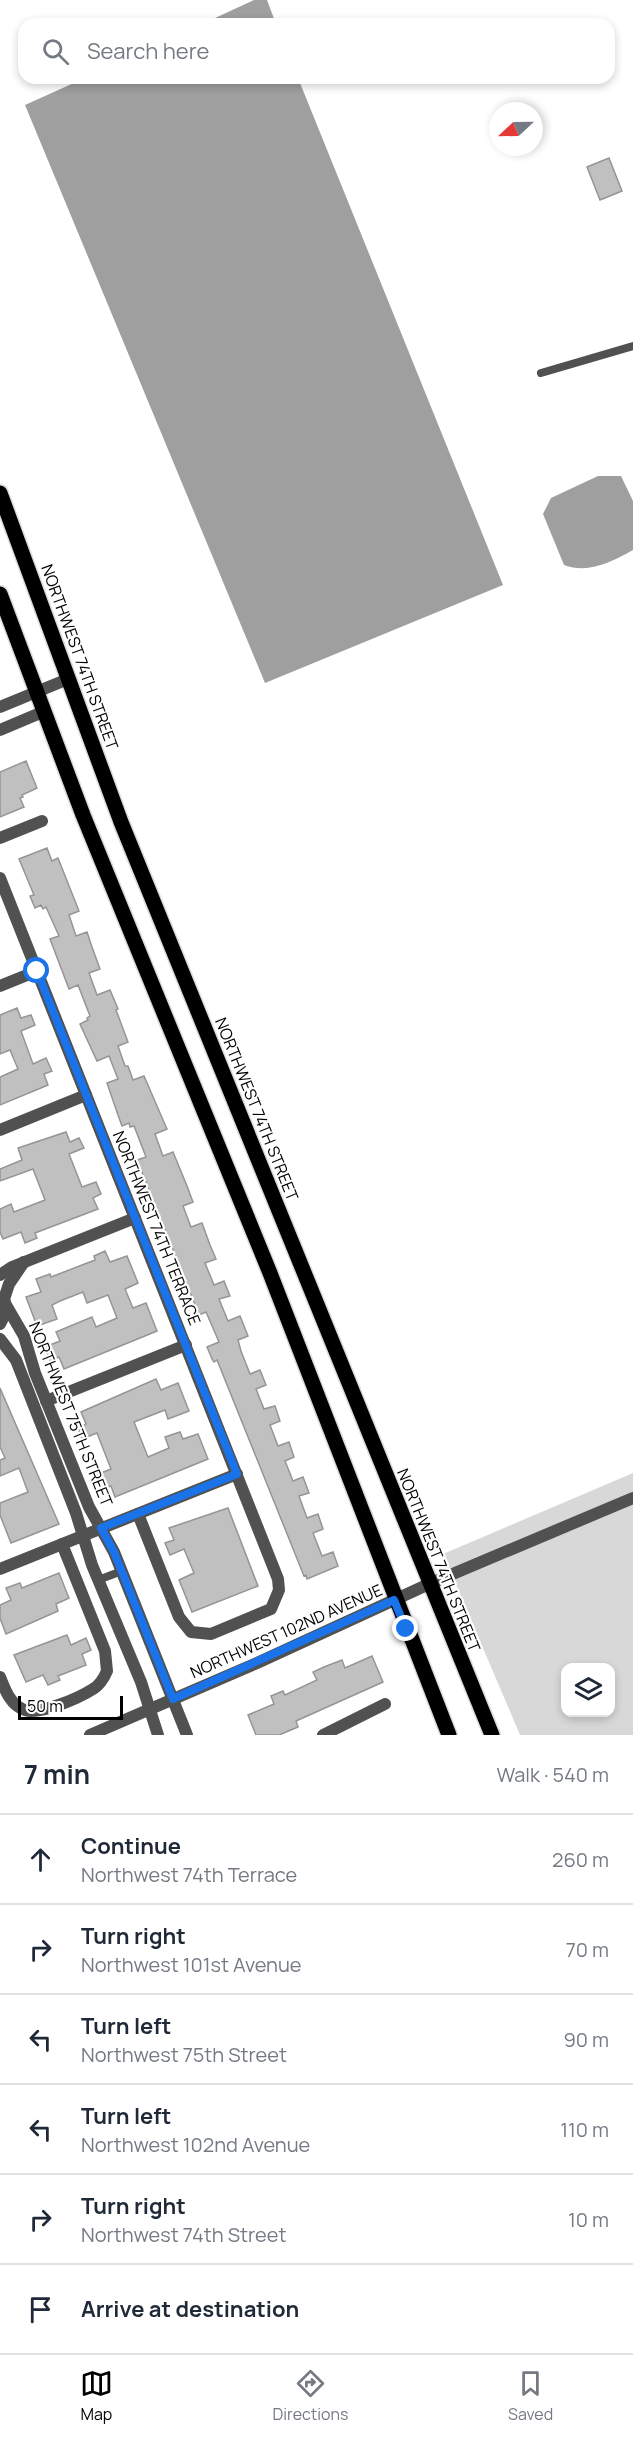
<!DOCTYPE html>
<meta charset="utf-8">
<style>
body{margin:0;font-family:Manrope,sans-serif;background:#f6f6f7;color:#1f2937}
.controls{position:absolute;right:18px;bottom:18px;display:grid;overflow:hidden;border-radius:12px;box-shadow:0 3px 9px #0003}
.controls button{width:54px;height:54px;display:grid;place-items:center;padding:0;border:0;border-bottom:2px solid #e0e1e3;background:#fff;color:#1f2937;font:30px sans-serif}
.compass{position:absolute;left:489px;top:102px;width:54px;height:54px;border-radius:50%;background:#fff;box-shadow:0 3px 9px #0003;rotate:248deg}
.scale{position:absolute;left:18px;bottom:15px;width:105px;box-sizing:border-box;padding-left:6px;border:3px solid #000;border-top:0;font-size:16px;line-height:21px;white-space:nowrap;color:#000;-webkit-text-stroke:4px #fff;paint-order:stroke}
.stop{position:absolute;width:18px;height:18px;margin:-14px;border:4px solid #1a73e8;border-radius:50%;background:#fff}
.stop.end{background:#1a73e8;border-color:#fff;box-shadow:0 2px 6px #0008}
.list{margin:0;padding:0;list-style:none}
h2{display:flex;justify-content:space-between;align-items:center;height:78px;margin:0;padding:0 24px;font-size:26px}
h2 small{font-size:20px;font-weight:400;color:#747a83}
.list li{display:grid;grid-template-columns:39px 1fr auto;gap:18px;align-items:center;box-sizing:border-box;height:90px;padding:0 24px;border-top:2px solid #e0e1e3}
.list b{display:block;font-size:22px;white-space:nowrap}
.list p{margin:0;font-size:20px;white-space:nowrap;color:#747a83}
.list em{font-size:20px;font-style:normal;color:#747a83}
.icon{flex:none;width:33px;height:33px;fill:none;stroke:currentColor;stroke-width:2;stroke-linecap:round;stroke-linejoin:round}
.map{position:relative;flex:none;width:633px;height:1735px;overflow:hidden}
.search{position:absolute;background:#fff;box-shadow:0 3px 9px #0003;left:18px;right:18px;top:18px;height:66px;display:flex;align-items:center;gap:15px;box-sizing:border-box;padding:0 21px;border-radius:18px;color:#747a83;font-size:22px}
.sheet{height:618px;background:#fff}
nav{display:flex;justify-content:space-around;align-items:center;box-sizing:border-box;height:84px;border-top:2px solid #e0e1e3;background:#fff;font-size:16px;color:#747a83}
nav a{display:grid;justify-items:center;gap:3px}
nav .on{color:#000}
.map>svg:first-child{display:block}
.green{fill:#d8d8d8;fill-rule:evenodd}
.water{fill:#9f9f9f}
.building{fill:#c0c0c0;stroke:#959595;stroke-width:1.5}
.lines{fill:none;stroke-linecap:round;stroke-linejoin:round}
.primary-casing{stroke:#dbdbdb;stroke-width:18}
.service{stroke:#515151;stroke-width:8}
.minor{stroke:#515151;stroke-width:12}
.tertiary{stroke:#515151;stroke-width:12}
.primary{stroke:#000;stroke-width:15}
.route{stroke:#1a73e8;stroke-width:8}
.labels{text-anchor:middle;stroke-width:4.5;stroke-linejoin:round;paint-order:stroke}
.street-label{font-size:16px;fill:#000;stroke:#fff}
</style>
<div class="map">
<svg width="633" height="1735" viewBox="0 0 633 1735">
<rect width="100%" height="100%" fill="#fff"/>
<path class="green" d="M633 1473V1735H520L443 1554ZM566 1668H610V1712H566Z"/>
<g class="water">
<polygon points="254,0 267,0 276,24 202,24"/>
<polygon points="85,78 298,78 503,585 265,683 25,105"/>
<path d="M598 476H621L633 501V550C611 562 589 574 564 565L543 514 551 498Z"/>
</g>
<g class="building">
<polygon points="609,158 622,191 600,200 587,167"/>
<polygon points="26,761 37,788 22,795 23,797 20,798 24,807 0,817 0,772"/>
<polygon points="47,848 52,861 58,858 79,911 69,915 76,936 87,932 92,947 100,969 89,973 97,995 110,990 118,1009 116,1010 128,1042 118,1046 125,1066 128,1066 133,1080 144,1076 167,1129 155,1134 163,1156 173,1152 187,1186 193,1202 183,1206 191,1227 202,1223 210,1245 216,1259 205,1263 214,1285 224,1281 230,1296 219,1299 228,1321 240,1316 248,1336 238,1340 241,1351 250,1374 260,1370 266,1385 256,1389 264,1409 275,1406 280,1421 270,1425 278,1446 289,1442 294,1457 285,1461 293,1481 303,1477 309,1493 299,1496 307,1518 318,1514 323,1529 313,1533 322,1556 333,1552 338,1566 307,1579 306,1575 304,1576 217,1360 214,1362 212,1359 207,1347 219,1342 206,1312 199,1315 144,1177 137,1160 146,1157 134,1126 130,1127 129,1123 122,1126 118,1115 107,1083 118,1079 109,1056 97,1061 80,1024 88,1020 87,1018 90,1016 78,985 69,989 50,939 59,936 46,907 43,909 41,905 35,908 30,896 34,895 19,859"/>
<polygon points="17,1008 21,1018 31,1015 35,1025 21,1031 33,1064 46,1058 52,1071 44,1074 48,1085 0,1105 0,1077 18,1069 10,1050 0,1054 0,1015"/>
<polygon points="66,1132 70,1142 79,1138 84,1148 69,1154 82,1187 96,1182 101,1194 93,1198 98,1209 35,1233 37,1238 25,1243 21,1232 3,1239 0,1232 0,1209 11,1204 14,1212 45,1200 33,1169 0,1181 0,1169 22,1160 18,1148"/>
<polygon points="105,1251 110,1262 127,1256 138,1283 125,1289 133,1308 146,1303 157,1331 64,1369 59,1357 50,1361 45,1347 60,1341 56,1332 92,1317 96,1327 117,1318 108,1295 87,1303 83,1292 60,1301 52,1305 57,1319 37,1326 26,1297 41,1292 36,1279 50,1274 51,1277 95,1260 94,1256"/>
<polygon points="156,1379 161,1390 178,1383 189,1411 168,1419 165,1410 134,1422 148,1457 169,1448 165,1437 180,1432 183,1439 198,1434 208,1459 115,1497 111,1486 102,1489 96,1475 111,1469 97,1433 82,1439 78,1428 86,1424 81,1412"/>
<polygon points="0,1388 59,1524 11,1543 0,1515 0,1503 28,1492 19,1468 0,1476 0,1460 5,1458 0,1447"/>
<polygon points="228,1508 258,1586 192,1612 179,1580 194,1573 184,1549 170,1555 165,1543 174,1540 169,1528"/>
<polygon points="59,1573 69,1598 56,1604 58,1611 6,1634 0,1618 0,1605 11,1600 6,1588 20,1583 22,1588"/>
<polygon points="67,1635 71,1645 86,1638 91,1650 82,1654 86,1665 58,1676 60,1680 48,1685 43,1675 26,1682 14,1655"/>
<polygon points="372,1656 383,1682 296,1721 298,1727 279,1735 256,1735 248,1715 274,1704 271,1696 283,1691 285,1695 317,1680 313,1672 324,1667 342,1660 345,1668"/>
</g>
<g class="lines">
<defs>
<g id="primary">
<polyline points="0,493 121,822 492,1735"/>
<polyline points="0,594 83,815 270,1273 449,1735"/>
</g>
</defs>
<use href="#primary" class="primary-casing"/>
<g class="service">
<polyline points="541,373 633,346"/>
<polyline points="98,1580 122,1571"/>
</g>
<g class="minor">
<polyline points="0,707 68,679"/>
<polyline points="0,730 45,711"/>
<polyline points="0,838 42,821"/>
<polyline points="0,878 278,1579 279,1590 271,1609 211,1634 191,1632 179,1617 138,1514"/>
<polyline points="0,986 37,971"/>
<polyline points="0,1130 86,1095"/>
<polyline points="0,1275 12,1267 135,1218"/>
<polyline points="4,1299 9,1284 24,1262"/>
<polyline points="6,1305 24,1336 35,1373 89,1507 114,1552 187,1735"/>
<polyline points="0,1324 6,1312 5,1302"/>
<polyline points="0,1339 16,1360 76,1513 92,1565 141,1682 158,1735"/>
<polyline points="46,1401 186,1345"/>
<polyline points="0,1569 237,1474"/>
<polyline points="429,1584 633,1498"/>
<path d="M0 1677C5 1690 11 1706 25 1710 40 1715 79 1698 93 1689 100 1685 104 1678 107 1671L105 1651 62 1544"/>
<polyline points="323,1735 385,1704"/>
</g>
<polyline class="tertiary" points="90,1735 257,1663 429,1584"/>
<use href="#primary" class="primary"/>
</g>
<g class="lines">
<polyline class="route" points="37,971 237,1474 101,1528 114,1552 173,1699 394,1600 406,1629"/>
</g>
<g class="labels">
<g class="street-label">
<text transform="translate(80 657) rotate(70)" y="6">NORTHWEST 74TH STREET</text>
<text transform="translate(257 1109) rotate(68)" y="6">NORTHWEST 74TH STREET</text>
<text transform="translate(157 1228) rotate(68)" y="6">NORTHWEST 74TH TERRACE</text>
<text transform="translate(71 1414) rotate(68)" y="6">NORTHWEST 75TH STREET</text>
<text transform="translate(439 1560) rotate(68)" y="6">NORTHWEST 74TH STREET</text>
<text transform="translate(286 1631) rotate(-24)" y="6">NORTHWEST 102ND AVENUE</text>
</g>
</g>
</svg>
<div class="controls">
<button><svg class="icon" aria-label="layers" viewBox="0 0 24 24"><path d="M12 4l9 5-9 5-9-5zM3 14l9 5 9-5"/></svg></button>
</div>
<svg class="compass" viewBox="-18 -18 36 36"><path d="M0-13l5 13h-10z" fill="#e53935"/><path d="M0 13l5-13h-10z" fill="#747a83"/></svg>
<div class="scale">50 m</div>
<div class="stop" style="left:37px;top:971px"></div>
<div class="stop end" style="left:406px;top:1629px"></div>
<div class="search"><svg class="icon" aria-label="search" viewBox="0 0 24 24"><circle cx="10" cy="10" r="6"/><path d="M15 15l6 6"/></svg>Search here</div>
</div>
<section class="sheet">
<h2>7 min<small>Walk · 540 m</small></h2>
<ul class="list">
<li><svg class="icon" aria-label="ahead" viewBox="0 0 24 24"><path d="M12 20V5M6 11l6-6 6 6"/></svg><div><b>Continue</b><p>Northwest 74th Terrace</p></div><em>260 m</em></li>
<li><svg class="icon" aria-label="right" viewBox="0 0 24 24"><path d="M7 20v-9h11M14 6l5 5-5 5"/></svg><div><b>Turn right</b><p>Northwest 101st Avenue</p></div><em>70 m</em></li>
<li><svg class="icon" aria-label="left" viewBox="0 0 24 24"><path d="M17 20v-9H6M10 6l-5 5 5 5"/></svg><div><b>Turn left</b><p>Northwest 75th Street</p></div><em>90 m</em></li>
<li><svg class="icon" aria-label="left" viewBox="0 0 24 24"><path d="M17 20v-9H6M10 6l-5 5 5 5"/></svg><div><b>Turn left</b><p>Northwest 102nd Avenue</p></div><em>110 m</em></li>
<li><svg class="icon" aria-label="right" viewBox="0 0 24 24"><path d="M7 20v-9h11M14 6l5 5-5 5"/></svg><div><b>Turn right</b><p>Northwest 74th Street</p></div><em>10 m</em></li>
<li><svg class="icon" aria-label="arrive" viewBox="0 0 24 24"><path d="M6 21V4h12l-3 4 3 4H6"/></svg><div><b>Arrive at destination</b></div></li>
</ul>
</section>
<nav>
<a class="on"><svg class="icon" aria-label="map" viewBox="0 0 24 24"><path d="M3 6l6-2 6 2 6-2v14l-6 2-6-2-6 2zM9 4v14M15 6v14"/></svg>Map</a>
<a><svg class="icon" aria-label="directions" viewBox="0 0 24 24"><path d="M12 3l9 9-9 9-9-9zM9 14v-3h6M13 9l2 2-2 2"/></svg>Directions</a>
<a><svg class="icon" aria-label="saved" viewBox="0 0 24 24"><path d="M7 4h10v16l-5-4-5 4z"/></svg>Saved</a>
</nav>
